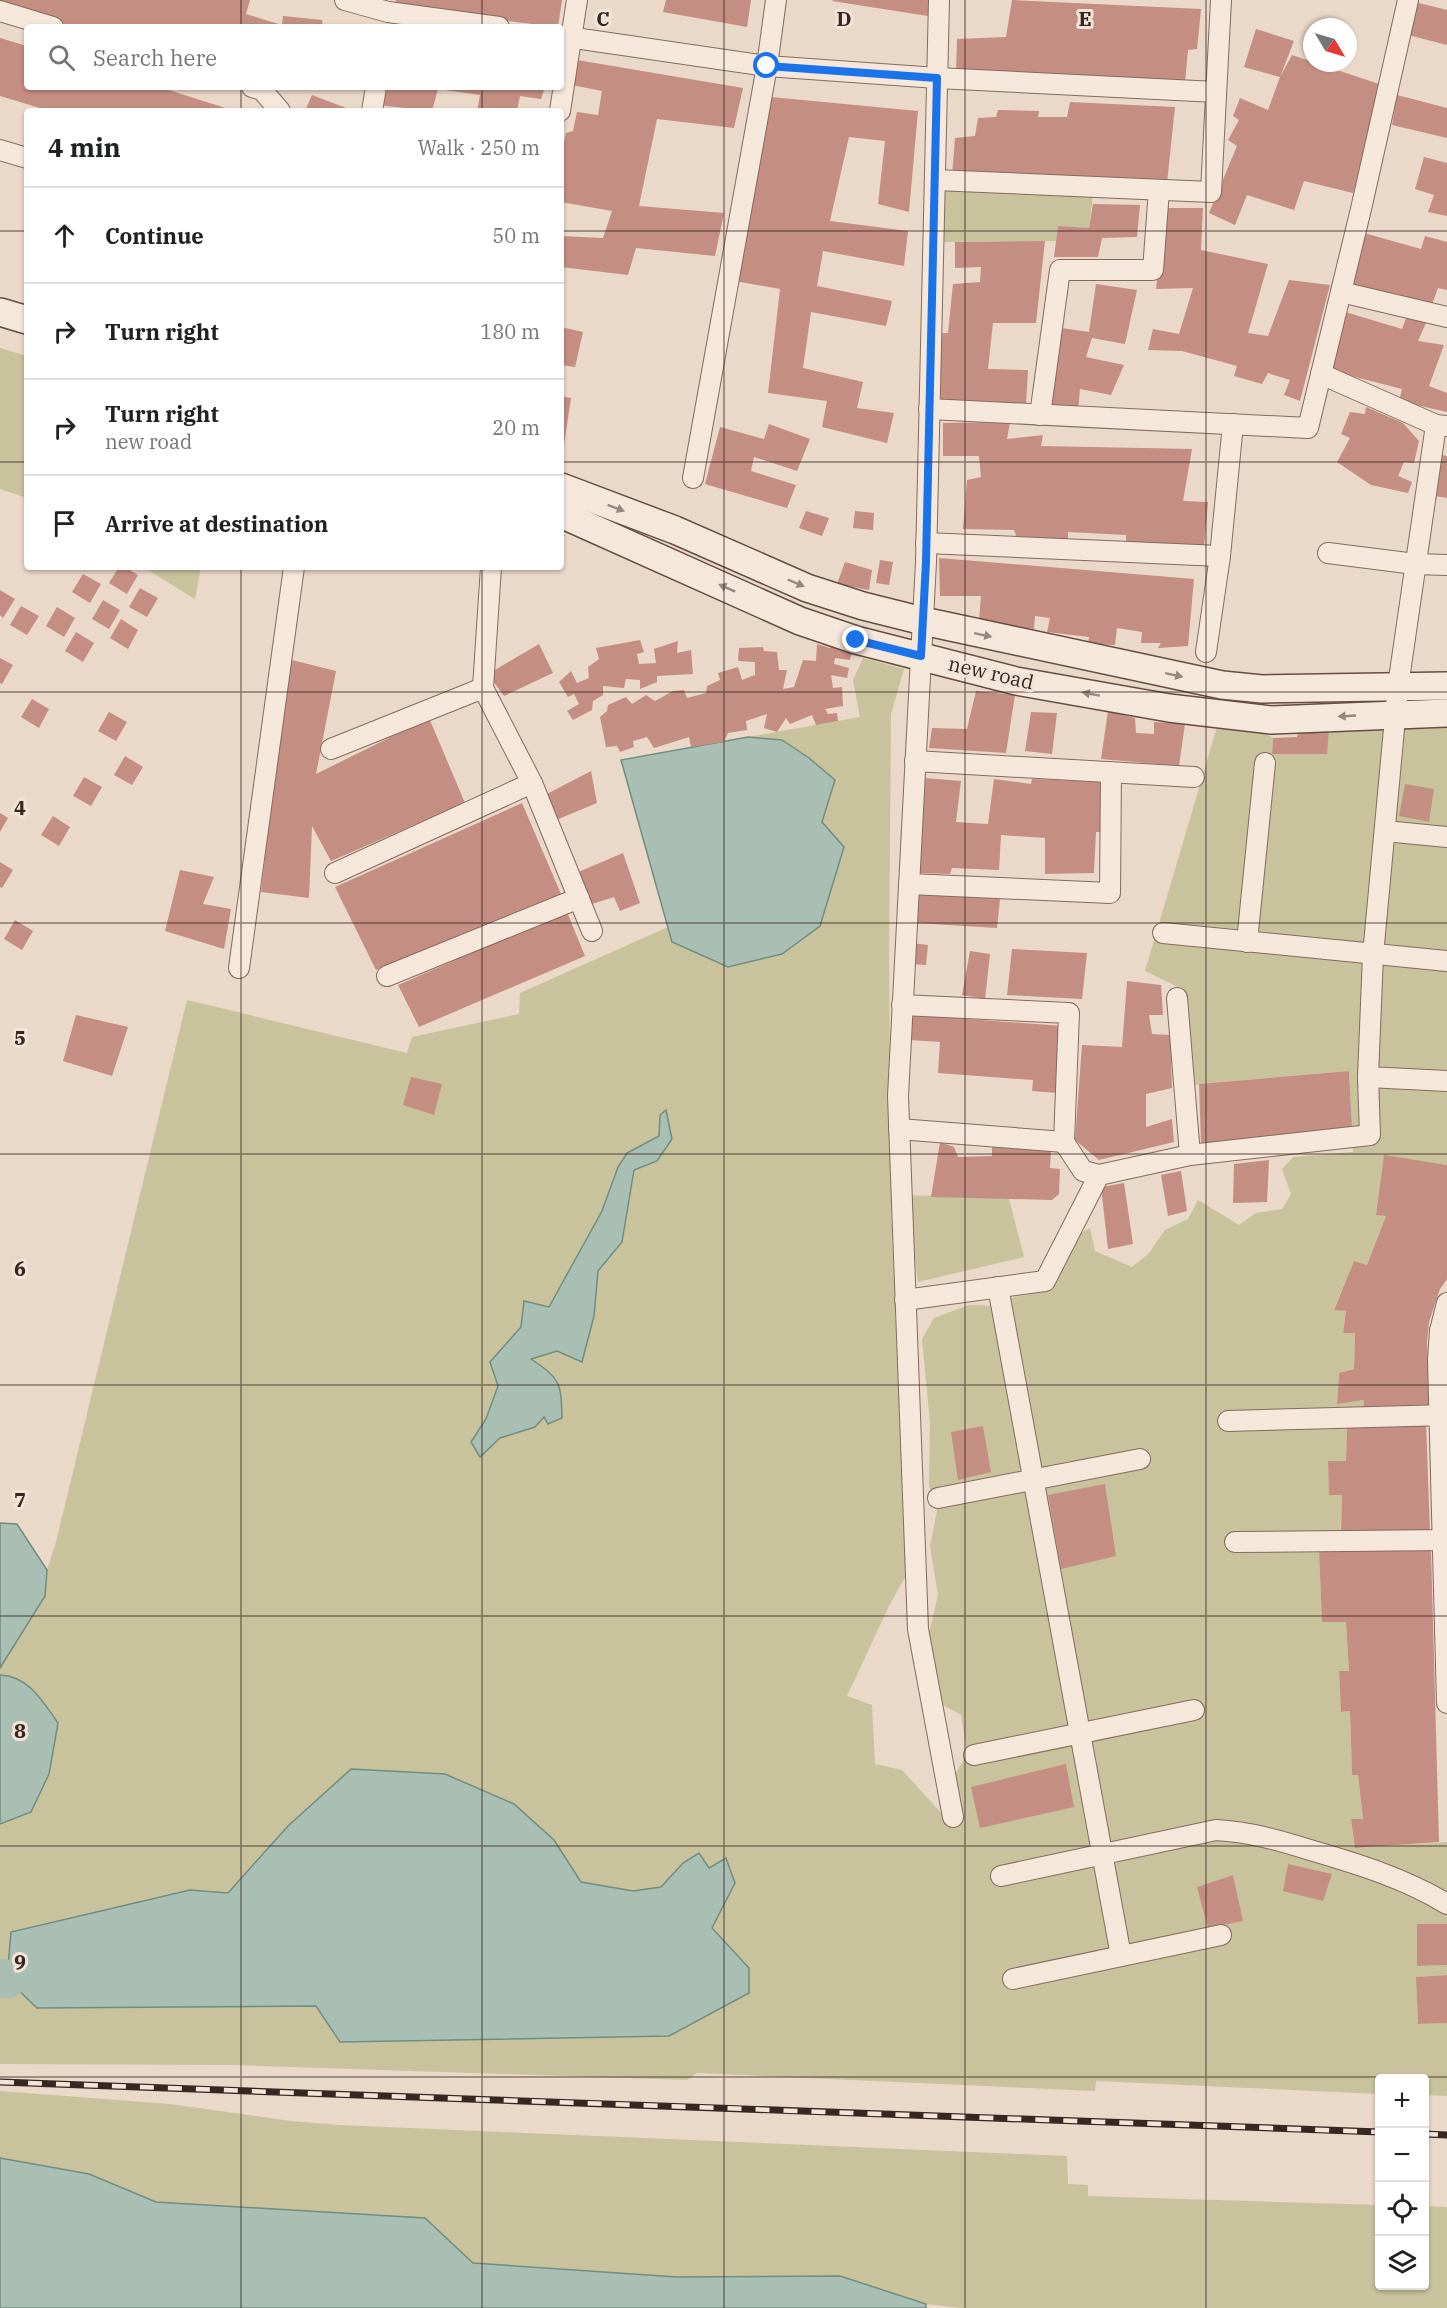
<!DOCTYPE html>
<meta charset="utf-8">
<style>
body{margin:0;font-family:"IBM Plex Serif",serif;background:#f6f6f6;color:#202124}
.controls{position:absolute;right:18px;bottom:18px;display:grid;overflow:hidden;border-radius:6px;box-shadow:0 2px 4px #0004}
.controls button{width:54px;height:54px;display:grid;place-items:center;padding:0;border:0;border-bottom:2px solid #e0e0e0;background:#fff;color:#202124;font:30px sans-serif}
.compass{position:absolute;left:1303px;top:18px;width:54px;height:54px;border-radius:50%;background:#fff;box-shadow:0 2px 4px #0004;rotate:128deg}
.stop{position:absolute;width:18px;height:18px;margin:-14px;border:4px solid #1a73e8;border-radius:50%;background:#fff}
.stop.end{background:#1a73e8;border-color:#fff;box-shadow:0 2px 6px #0008}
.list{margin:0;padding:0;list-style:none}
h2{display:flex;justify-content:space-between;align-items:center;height:78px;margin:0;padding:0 24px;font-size:26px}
h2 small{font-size:20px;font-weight:400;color:#757577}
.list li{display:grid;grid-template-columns:39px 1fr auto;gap:18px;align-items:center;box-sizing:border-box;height:96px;padding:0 24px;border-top:2px solid #e0e0e0}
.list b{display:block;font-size:22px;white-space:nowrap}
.list p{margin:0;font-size:20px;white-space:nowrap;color:#757577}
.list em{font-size:20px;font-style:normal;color:#757577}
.icon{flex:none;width:33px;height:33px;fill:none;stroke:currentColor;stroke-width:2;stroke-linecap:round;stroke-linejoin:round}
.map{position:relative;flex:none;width:1447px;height:2308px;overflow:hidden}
.search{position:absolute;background:#fff;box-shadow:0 2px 4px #0004;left:24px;top:24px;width:540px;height:66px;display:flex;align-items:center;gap:15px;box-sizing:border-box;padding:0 21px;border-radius:6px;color:#757577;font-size:22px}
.panel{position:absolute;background:#fff;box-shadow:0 2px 4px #0004;left:24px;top:108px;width:540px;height:462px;border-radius:6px}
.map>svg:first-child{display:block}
.green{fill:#c8c39d;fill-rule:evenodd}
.water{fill:#a9bfb3;stroke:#708d7f;stroke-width:1.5}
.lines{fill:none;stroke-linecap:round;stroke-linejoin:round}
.river{stroke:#a9bfb3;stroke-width:39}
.building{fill:#c58e82}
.street-casing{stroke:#856a5f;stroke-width:22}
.secondary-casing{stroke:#674c42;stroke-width:30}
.street{stroke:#f6e7db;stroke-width:20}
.secondary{stroke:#f6e7db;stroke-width:27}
.rail-casing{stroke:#372621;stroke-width:7}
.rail{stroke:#f2e4d7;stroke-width:4.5;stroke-dasharray:14;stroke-linecap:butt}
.oneway{fill:#96867e}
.route{stroke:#1a73e8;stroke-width:8}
.grid{fill:none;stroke:#372621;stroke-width:1.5;stroke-opacity:0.55}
.labels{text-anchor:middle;stroke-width:6;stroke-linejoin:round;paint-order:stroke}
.street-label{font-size:20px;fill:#372621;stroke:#f2e4d7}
.grid-label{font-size:20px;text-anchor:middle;font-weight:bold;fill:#372621;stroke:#f2e4d7;stroke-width:6;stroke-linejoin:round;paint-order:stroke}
</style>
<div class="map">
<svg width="1447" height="2308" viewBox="0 0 1447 2308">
<rect width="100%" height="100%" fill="#ead8c8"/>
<g class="green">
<polygon points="935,180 1094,187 1089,228 1058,226 1056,241 937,242"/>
<polygon points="0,348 27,356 27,498 0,489"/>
<polygon points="143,567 201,567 195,599"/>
<path d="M863 658 904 669 891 714 889 955 891 1205 897 1348 916 1558 890 1604 847 1696 872 1705 875 1764 902 1770 952 1825 960 1808 955 1775 967 1753 961 1715 943 1705 927 1642 938 1595 930 1546 937 1511 929 1485 930 1423 922 1339 934 1318 969 1305 1001 1306 1014 1297 1042 1292 1068 1258 1076 1236 1090 1228 1095 1251 1132 1267 1149 1253 1165 1230 1188 1219 1198 1200 1239 1225 1256 1213 1282 1209 1291 1194 1282 1169 1293 1157 1353 1152 1349 1071 1199 1084 1184 1088 1177 998 1178 987 1145 971 1217 727H1255L1273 738 1272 753 1329 727 1447 714V1165L1384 1156 1376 1215 1386 1216 1367 1265 1354 1261 1334 1309 1346 1311 1343 1333H1355L1354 1369 1339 1373 1337 1403 1364 1400 1363 1411 1347 1426 1346 1461H1328L1329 1495H1342L1340 1542H1320L1319 1552 1322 1622H1346L1349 1671H1339L1341 1712 1350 1711 1352 1774 1358 1775 1363 1819 1351 1820 1355 1848 1447 1842V1924H1417V1966L1447 1965V1975L1416 1977 1418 2024 1447 2023V2096L1425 2095 1424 2078H1380L1379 2094 1096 2081 1095 2091 697 2073 687 2080 232 2065 0 2064V1824L31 1812 8 1675H0V1668L45 1596 47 1570 56 1542 187 1000 407 1053 412 1037 519 1014 520 993 668 927 672 942 821 822 835 780 809 758 782 740 748 737 860 717 853 680ZM554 1840 581 1882 633 1891 661 1887 683 1863 699 1853 709 1868 735 1883 712 1928 749 1968 444 2039 340 2042 316 2006 37 2008 190 1890 228 1894ZM1233 1875 1242 1921 1208 1928 1198 1887Z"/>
<polygon points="906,1195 1009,1199 1024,1257 918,1282"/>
<polygon points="0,2091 170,2104 291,2121 339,2125 1067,2156 1068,2184 1088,2185 1088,2196 1379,2205 1380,2286 1424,2286 1425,2206 1447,2207 1447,2308 961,2308 926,2304 840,2276 677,2277 473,2263 425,2218 156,2202 89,2174 0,2158"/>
</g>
<g class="water">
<polygon points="748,737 782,740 809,758 835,780 822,822 844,847 820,926 782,954 728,967 672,942 621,760"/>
<path d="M666 1110 672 1139 657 1161 634 1170 622 1242 598 1271 594 1316 582 1362 557 1351 531 1359C561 1379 561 1383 562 1418L548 1424 544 1417 535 1427 500 1438 480 1457 471 1442 486 1419 498 1386 490 1362 521 1327 524 1301 549 1307 602 1211 618 1167 627 1153 659 1136 660 1115Z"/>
<polygon points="0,1523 17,1524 47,1570 45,1596 0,1668"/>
<path d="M0 1675C29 1676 43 1702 58 1723L49 1774 31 1812 0 1824Z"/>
<polygon points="351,1769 445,1774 514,1804 554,1840 581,1882 633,1891 661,1887 683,1863 699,1853 709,1868 726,1858 735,1883 712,1928 749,1968 749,1993 669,2036 340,2042 316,2006 37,2008 7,1979 11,1932 190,1890 228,1893 288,1826"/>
<polygon points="0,2158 89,2174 156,2202 425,2218 473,2263 677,2277 840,2276 926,2304 926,2308 0,2308"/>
</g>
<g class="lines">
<polyline class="river" points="0,1978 7,1979"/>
</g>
<g class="building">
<polygon points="0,0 250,0 246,14 282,25 283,16 322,20 323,27 70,27 0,6"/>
<polygon points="396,0 562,0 558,27 394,7"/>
<polygon points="666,0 751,0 747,27 663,12"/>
<polygon points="833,0 928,0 928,16 832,1"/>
<polygon points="1012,0 1201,9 1197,49 1188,50 1185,82 956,74 957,39 1006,37"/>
<polygon points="1415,2 1447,10 1447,45 1408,35"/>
<polygon points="1256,29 1294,41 1280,77 1292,55 1382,85 1353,193 1304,181 1294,210 1247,195 1235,225 1209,213 1237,146 1228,140 1239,120 1233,116 1240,98 1268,110 1280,77 1244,67"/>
<polygon points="0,38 27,46 27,87 159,87 235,111 50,111 0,96"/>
<polygon points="577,60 743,88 734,128 657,119 639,206 724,213 715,256 636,248 628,275 561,267 561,236 603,238 612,211 561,202 561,157 566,133 573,131 577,112 598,115 602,91 572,85"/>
<polygon points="382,87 545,87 541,99 520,96 517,111 477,111 480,95 438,89 432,111 378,105"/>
<polygon points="312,95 354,111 305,111"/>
<polygon points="1397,95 1447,108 1447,138 1392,125"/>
<polygon points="771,97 918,111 909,212 878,204 885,141 849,137 830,221 908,231 904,266 823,251 817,286 892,301 886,326 811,312 803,368 863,382 857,408 894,413 887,443 822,427 827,401 768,393 780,289 735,281"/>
<polygon points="1070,102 1175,107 1167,183 952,176 955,138 975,136 978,118 996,117 998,110 1039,111 1038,117 1067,117"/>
<polygon points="1424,157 1447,163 1447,216 1428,212 1434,195 1415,189"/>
<polygon points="1093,204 1140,205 1137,237 1102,238 1098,257 1054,257 1058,226 1089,228"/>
<polygon points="1165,208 1203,208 1201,250 1268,264 1248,333 1268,336 1289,280 1330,285 1300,401 1284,395 1290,380 1268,373 1262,384 1234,376 1237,366 1182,351 1148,350 1153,329 1179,334 1193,288 1156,289"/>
<polygon points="1364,233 1421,249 1425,236 1447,242 1447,290 1438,288 1431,307 1350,288"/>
<polygon points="1045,241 1036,323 993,323 988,369 1028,370 1026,405 941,404 940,333 948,333 953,284 980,282 981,267 955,268 955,242"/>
<polygon points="1096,284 1137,290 1125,344 1092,338 1086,357 1124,365 1111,395 1080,389 1078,412 1046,410 1055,327 1089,332"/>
<polygon points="1342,311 1402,329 1407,316 1427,321 1418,341 1444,345 1429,386 1447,393 1447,412 1399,401 1402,389 1328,370"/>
<polygon points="561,327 583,332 575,367 561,365"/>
<polygon points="561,396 571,398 562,458 561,458"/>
<polygon points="1366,407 1403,423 1419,441 1414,463 1404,462 1398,476 1412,482 1408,493 1371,485 1337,462 1350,438 1341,434 1350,412 1365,414"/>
<polygon points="1010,422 1007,439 1043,435 1041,446 1192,449 1183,501 1208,502 1204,548 1126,546 1126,535 1068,532 1068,540 1017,538 1014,530 963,529 967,480 981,477 979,456 943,456 943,423"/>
<polygon points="769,424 810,439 797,471 754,457 751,471 796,485 787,508 705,484 720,427 764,439"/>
<polygon points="1438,454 1447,456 1447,498 1435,496"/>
<polygon points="806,511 829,518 822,536 799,528"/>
<polygon points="855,511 874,513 873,530 853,528"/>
<polygon points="939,558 1194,579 1188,646 1158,648 1161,643 1141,643 1142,632 1117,628 1115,645 1088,644 1089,637 1047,632 1050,618 1035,616 1034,629 979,621 981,596 940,596"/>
<polygon points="880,560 893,562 889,585 876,583"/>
<polygon points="845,562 872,570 869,590 837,584"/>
<polygon points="119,567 125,567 138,575 127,594 109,583"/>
<polygon points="83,574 101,584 90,603 72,592"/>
<polygon points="140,588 158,598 147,617 129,607"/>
<polygon points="0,590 15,599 3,618 0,615"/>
<polygon points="103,600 120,610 109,629 92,619"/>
<polygon points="21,606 39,616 27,635 10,625"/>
<polygon points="57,607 75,618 64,637 46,626"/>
<polygon points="121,619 138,630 128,649 110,638"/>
<polygon points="76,632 94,643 83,662 65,651"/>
<polygon points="640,640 644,652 637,654 639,664 656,663 654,649 678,641 677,653 691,650 693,674 657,676 657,682 640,689 640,680 626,679 624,688 603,686 603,695 593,701 592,710 573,720 567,711 579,704 574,694 568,697 559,682 571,671 577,683 589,678 588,667 599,659 596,648"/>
<polygon points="832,643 852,649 850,660 835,658 834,664 849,668 847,678 831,675 833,688 842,687 843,706 825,709 828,714 837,713 838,721 816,725 812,715 790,724 786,718 777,732 764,728 767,714 746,721 747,730 728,733 724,742 691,747 689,737 654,748 647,737 633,741 634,747 620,752 617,746 606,747 600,717 607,711 608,705 626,697 632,704 646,695 655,701 673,691 684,690 687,698 706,693 707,686 720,680 718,673 738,667 742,680 755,675 755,662 738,661 739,648 763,647 764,651 777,652 779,670 787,670 783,689 794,687 803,660 816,661 817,644 830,648"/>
<polygon points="539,644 553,673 504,696 488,674"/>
<polygon points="0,658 13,665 2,684 0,683"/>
<polygon points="288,659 336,671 316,774 429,718 465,803 331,861 312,826 309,898 261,892"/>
<polygon points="976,691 1015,695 1006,753 929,748 932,728 967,729"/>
<polygon points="32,699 49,709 39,728 21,717"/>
<polygon points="1108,711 1135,718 1136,733 1154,734 1154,722 1185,724 1179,766 1101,759"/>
<polygon points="109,712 127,722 116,741 98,731"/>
<polygon points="1031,712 1057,713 1052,754 1025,751"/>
<polygon points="1329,727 1327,754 1272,754 1273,738 1297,737 1299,730"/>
<polygon points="125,756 143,767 132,785 114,775"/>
<polygon points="591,771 597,803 556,820 545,795"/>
<polygon points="84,777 102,787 91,806 73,796"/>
<polygon points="925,778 961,781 956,822 988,824 994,779 1031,784 1032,779 1103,782 1101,832 1096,832 1094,873 1045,874 1045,838 1001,835 999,870 952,868 950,874 919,873"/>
<polygon points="1405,784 1434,789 1429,822 1399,816"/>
<polygon points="522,803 561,894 376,970 335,887"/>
<polygon points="0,813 8,818 0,832"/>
<polygon points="53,816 70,827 59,846 41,835"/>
<polygon points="623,853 640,903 620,911 614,897 589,905 576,873"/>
<polygon points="0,862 13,870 2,888 0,887"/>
<polygon points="180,870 214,877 203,904 231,909 224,949 165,931"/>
<polygon points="918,893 1000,899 997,928 916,923"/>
<polygon points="567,912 585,956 419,1027 398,985"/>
<polygon points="15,920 33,931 22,950 4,939"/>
<polygon points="911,943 928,945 926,965 911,964"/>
<polygon points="1012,949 1087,953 1082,999 1007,995"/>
<polygon points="970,951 990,954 985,999 962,995"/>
<polygon points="1127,981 1161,985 1163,1015 1149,1015 1152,1034 1170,1035 1172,1088 1146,1094 1146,1127 1172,1119 1174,1142 1099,1160 1075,1140 1082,1045 1122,1047"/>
<polygon points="76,1015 128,1027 112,1076 63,1061"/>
<polygon points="912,1015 1063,1026 1058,1093 1032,1091 1033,1080 938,1073 940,1042 910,1040"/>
<polygon points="1349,1071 1352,1128 1201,1143 1199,1084"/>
<polygon points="411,1077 442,1084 434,1115 403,1105"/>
<polygon points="940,1142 954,1147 958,1157 992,1156 992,1146 1051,1150 1050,1168 1060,1169 1059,1194 1052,1200 931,1197"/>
<polygon points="1384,1155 1447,1165 1447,1279 1440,1289 1429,1322 1427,1343 1431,1408 1363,1411 1364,1400 1337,1404 1339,1373 1354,1369 1355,1333 1343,1333 1346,1311 1334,1310 1354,1261 1367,1265 1386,1216 1376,1215"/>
<polygon points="1269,1160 1267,1202 1233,1203 1234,1164"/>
<polygon points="1181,1171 1187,1211 1168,1216 1161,1175"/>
<polygon points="1124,1183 1133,1244 1108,1249 1101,1187"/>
<polygon points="1426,1423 1430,1532 1341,1531 1342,1495 1329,1495 1328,1461 1346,1461 1347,1426"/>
<polygon points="983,1426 991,1472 958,1480 951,1432"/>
<polygon points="1105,1484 1116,1556 1061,1569 1048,1495"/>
<polygon points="1431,1550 1439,1842 1355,1848 1351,1819 1363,1819 1358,1775 1352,1775 1350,1711 1341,1712 1339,1671 1349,1671 1346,1622 1322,1622 1319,1552"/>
<polygon points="1066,1764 1074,1807 980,1828 971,1787"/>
<polygon points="1288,1864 1332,1874 1323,1901 1283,1891"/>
<polygon points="1233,1875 1243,1921 1208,1928 1197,1887"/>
<polygon points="1417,1924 1447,1924 1447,1965 1417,1966"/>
<polygon points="1447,1975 1447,2023 1418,2024 1416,1977"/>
</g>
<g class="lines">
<defs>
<g id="street">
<polyline points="345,0 388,12 499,27"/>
<polyline points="939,0 926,562 898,1096 918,1629 953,1817"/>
<polyline points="0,11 53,27"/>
<polyline points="561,36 767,66 937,78 1216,92"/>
<polyline points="252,87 262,90 280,111"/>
<polyline points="372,111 376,87"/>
<polyline points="560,111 577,0"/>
<polyline points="0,150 27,158"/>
<polyline points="935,180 1211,192 1221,0"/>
<polyline points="1341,292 1447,317"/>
<polyline points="1321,374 1436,425"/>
<polyline points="929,409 1308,428 1361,209 1408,0"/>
<polyline points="1040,415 1060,270 1153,270 1159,190"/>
<polyline points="1447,426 1436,425 1398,686 1373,955 1368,1077 1447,1081"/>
<polyline points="693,478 767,66 776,0"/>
<polyline points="926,543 1220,556 1233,424"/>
<polyline points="1328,553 1415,564 1447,565"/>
<polyline points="491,567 483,688 532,783 592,931"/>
<polyline points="1206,652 1220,556"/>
<polyline points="331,749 483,688"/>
<polyline points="915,761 1194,777"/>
<polyline points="1385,831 1447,837"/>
<polyline points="335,873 532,783"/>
<polyline points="909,884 1110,893 1111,772"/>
<polyline points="1163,933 1447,961"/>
<polyline points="1247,942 1265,763"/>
<polyline points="239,968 294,567"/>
<polyline points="387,976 579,898"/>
<polyline points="1177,998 1190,1155"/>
<polyline points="899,1129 1064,1142 1069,1013 902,1005"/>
<polyline points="1064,1142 1083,1171 1099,1175 1190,1155 1370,1135 1368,1077"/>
<polyline points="998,1287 1121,1956"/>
<polyline points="905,1300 1045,1281 1099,1175"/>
<polyline points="1440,1331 1447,1303"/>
<polyline points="1447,1333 1440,1331 1438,1360 1447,1703"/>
<polyline points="1228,1421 1447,1415"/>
<polyline points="938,1498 1140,1459"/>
<polyline points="1235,1542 1447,1540"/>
<polyline points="974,1755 1194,1710"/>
<path d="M1001 1876 1216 1830C1250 1832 1278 1840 1310 1850 1358 1864 1404 1878 1447 1904"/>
<polyline points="1013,1979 1221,1935"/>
</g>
<g id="secondary">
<polyline points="0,312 27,320"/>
<polyline points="561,487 675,530 807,588 863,606 923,621 1222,685 1262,689 1447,686"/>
<polyline points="561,514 800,621 856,640 1016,681 1169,708 1272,720 1447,713"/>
</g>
</defs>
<use href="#street" class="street-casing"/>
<use href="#secondary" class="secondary-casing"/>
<use href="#street" class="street"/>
<use href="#secondary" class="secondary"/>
<defs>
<g id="rail">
<polyline points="0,2082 1380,2132"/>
<polyline points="1424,2134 1447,2135"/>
</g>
</defs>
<use href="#rail" class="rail-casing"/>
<use href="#rail" class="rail"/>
</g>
<defs><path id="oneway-solid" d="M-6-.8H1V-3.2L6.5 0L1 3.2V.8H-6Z" transform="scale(1.5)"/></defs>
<g class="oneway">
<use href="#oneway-solid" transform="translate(616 508) rotate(21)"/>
<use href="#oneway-solid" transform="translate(796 583) rotate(23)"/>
<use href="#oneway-solid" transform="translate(727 588) rotate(-156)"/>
<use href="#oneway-solid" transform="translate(983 635) rotate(12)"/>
<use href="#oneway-solid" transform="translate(1174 675) rotate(12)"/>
<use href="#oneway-solid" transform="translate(1091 694) rotate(-170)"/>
<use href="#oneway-solid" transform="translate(1347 716) rotate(177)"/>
</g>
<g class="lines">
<polyline class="route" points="767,66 937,78 926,562 921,656 856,640"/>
</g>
<path class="grid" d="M241 0V27M482 0V27M724 0V2308M965 0V2308M1206 0V2308M241 87V111M482 87V111M0 231H27M561 231H1447M0 462H27M561 462H1447M241 567V2308M482 567V2308M0 692H1447M0 923H1447M0 1154H1447M0 1385H1447M0 1616H1447M0 1846H1447M0 2077H1447"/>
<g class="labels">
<g class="street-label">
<text transform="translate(991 673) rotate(13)" y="7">new road</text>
</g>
</g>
<g class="grid-label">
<text x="603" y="26">C</text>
<text x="844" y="26">D</text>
<text x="1085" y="26">E</text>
<text x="20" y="815">4</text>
<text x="20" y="1045">5</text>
<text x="20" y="1276">6</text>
<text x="20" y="1507">7</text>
<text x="20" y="1738">8</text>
<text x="20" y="1969">9</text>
</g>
</svg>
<div class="controls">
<button>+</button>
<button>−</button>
<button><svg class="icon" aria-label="locate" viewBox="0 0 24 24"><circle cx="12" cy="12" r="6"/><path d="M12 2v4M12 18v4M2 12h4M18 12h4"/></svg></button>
<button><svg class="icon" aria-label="layers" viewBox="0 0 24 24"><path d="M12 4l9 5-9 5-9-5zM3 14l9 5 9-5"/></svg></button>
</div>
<svg class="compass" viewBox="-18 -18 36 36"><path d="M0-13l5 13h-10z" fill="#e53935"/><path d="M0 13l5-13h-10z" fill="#757577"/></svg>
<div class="stop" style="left:767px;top:66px"></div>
<div class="stop end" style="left:856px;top:640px"></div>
<div class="search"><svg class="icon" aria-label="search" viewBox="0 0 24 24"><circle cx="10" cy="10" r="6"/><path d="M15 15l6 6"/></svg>Search here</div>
<section class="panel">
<h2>4 min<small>Walk · 250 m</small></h2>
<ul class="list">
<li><svg class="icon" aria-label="ahead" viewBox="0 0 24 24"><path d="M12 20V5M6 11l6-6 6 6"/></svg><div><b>Continue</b></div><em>50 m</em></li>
<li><svg class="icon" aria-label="right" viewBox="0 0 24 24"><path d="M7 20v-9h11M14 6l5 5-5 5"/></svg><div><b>Turn right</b></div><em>180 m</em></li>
<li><svg class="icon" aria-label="right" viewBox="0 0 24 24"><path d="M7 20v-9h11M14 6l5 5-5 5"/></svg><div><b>Turn right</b><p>new road</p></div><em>20 m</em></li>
<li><svg class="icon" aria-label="arrive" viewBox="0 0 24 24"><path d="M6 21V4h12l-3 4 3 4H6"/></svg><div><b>Arrive at destination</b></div></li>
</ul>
</section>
</div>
